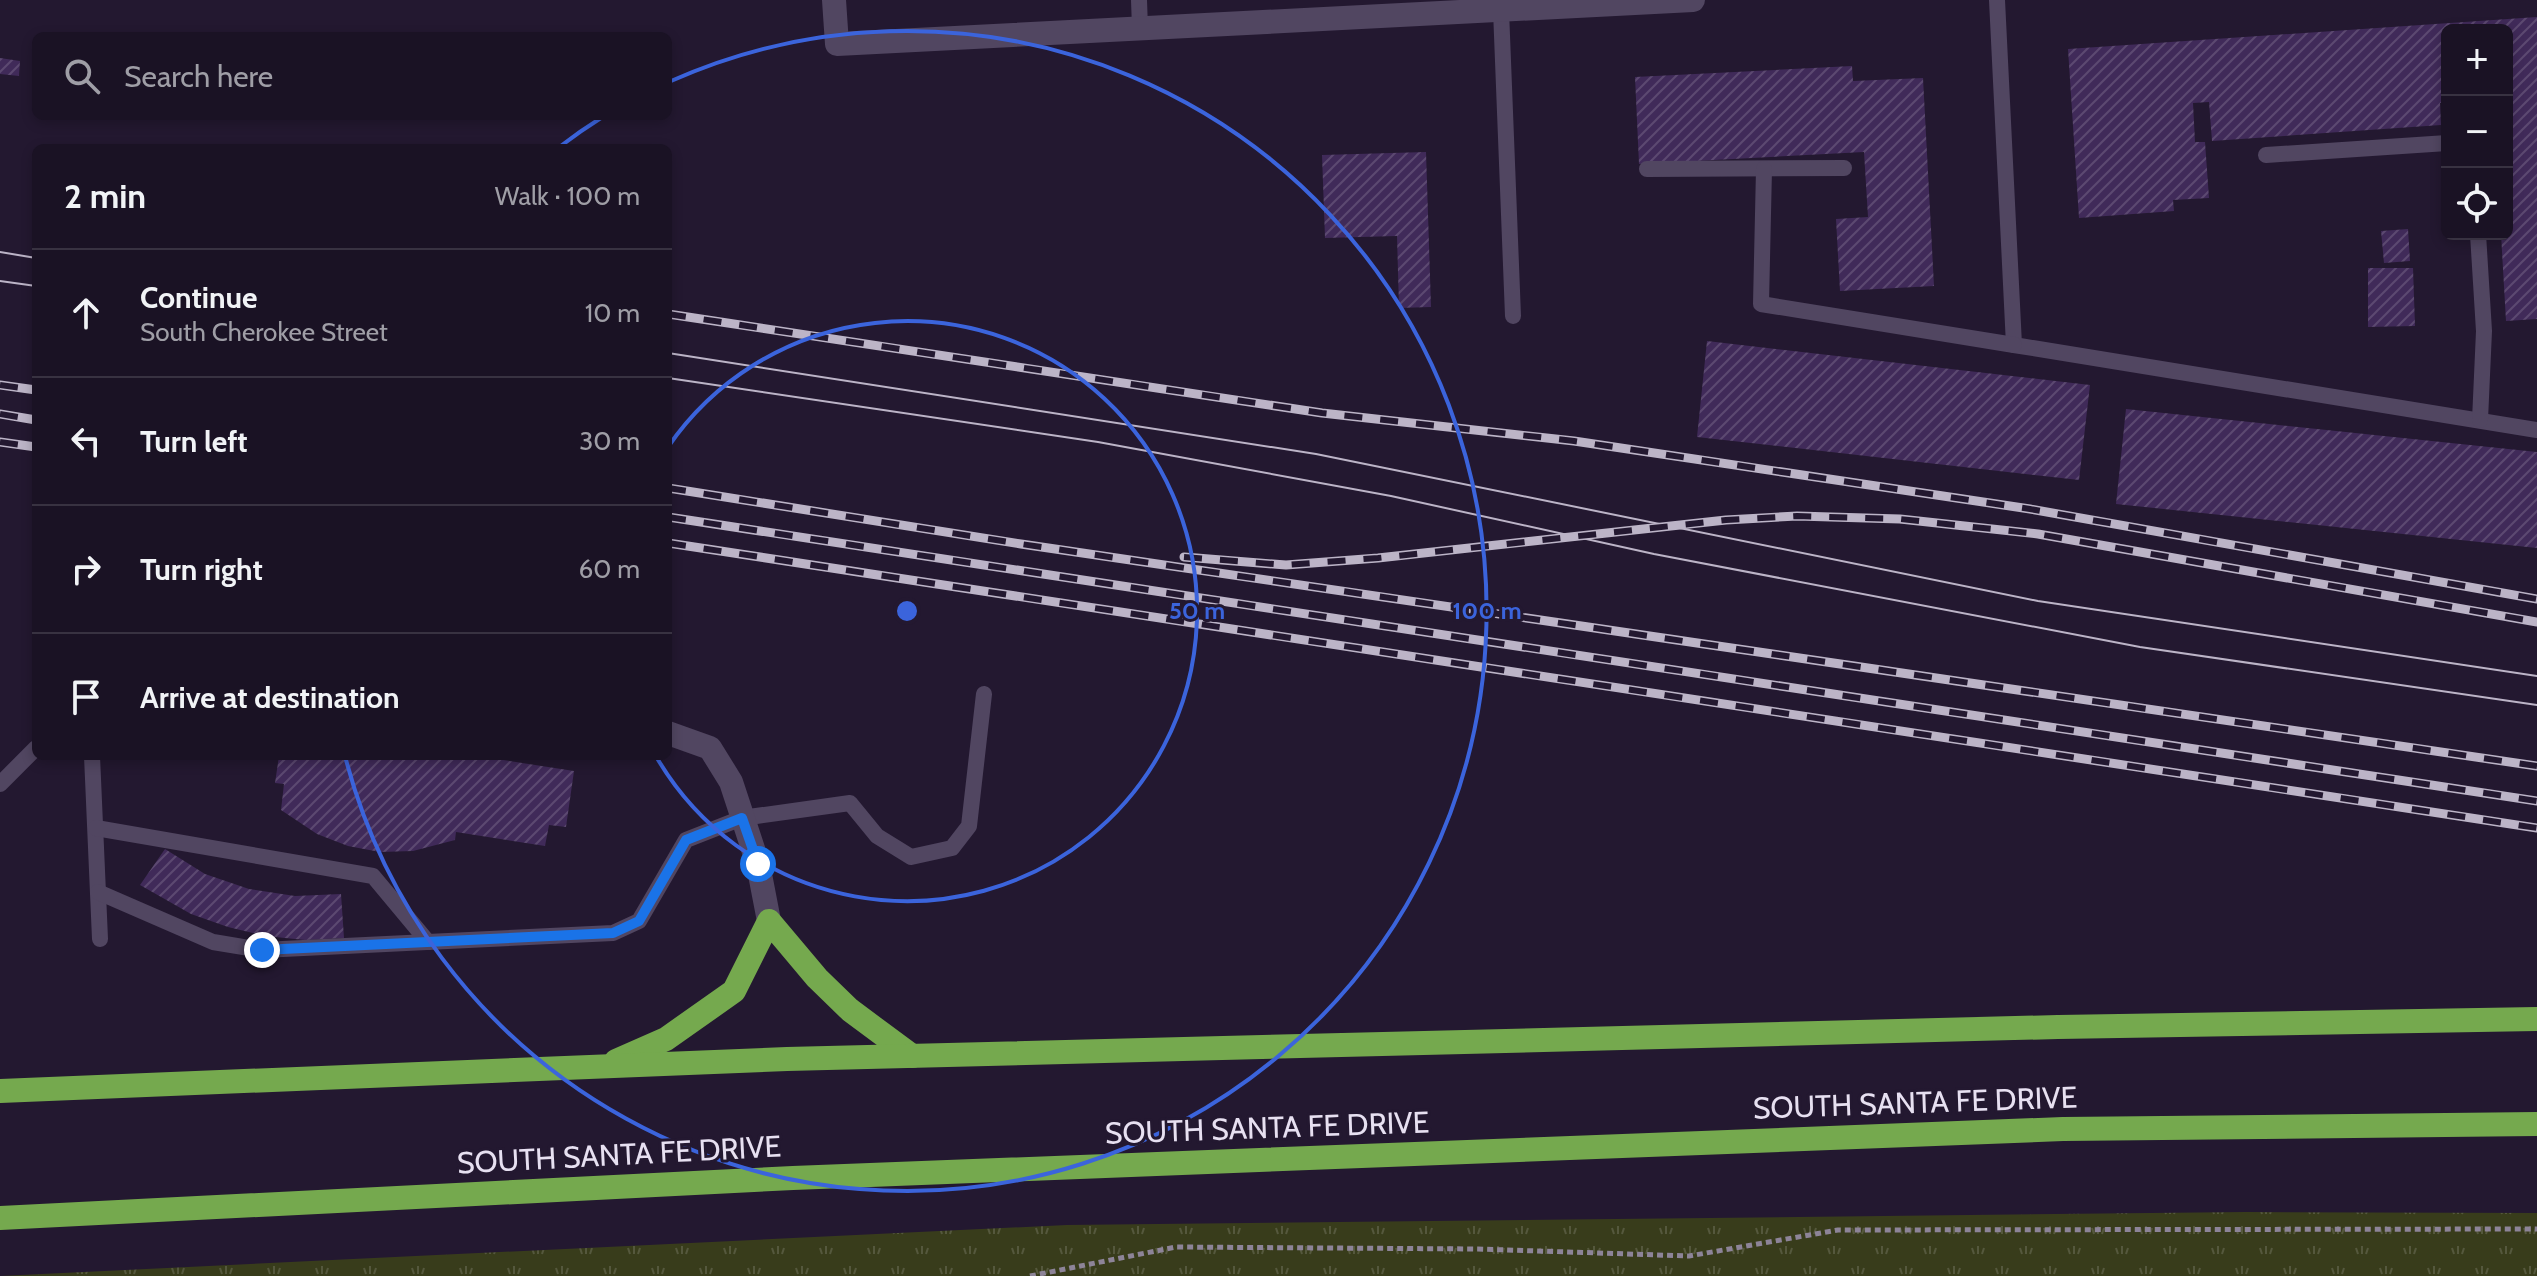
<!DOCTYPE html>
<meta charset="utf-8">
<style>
body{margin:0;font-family:Cabin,sans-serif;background:#272031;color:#f1f3f6}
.controls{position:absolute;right:24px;top:24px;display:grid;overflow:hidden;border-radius:12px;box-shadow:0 4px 12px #0003}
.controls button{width:72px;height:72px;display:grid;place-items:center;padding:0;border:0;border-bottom:2px solid #383241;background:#1a1224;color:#f1f3f6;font:40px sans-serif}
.stop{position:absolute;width:24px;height:24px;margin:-18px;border:6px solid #1a73e8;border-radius:50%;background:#fff}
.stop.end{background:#1a73e8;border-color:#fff;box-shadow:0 2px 8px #0008}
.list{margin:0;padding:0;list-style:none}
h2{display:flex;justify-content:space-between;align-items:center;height:104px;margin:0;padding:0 32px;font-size:34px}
h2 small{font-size:26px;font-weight:400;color:#9f9ea6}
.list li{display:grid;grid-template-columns:52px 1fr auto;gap:24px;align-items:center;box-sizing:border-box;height:128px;padding:0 32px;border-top:2px solid #383241}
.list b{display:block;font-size:30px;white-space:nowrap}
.list p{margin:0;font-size:26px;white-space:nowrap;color:#9f9ea6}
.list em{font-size:26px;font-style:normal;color:#9f9ea6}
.icon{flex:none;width:44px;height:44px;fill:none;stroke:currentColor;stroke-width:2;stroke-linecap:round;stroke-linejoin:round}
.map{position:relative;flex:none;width:2537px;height:1276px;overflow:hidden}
.search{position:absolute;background:#1a1224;box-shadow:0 4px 12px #0003;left:32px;top:32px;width:640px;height:88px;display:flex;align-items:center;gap:20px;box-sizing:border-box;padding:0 28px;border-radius:12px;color:#9f9ea6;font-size:30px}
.panel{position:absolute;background:#1a1224;box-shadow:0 4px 12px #0003;left:32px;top:144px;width:640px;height:616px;border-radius:12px}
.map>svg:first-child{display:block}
.grass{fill:url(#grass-tufts)}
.building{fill:url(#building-hatch)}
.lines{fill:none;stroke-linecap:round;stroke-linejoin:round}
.path{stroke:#8d8498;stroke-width:5;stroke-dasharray:6 4;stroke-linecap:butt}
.lane{stroke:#514661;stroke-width:16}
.street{stroke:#514661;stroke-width:24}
.highway{stroke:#75a94e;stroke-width:24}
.tram{stroke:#bcb4c7;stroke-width:2}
.rail-casing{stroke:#bcb4c7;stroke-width:9}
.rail{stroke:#231830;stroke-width:6;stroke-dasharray:18;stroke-linecap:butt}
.route{stroke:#1a73e8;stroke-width:10}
.ring{fill:none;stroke:#3b64dc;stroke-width:4}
.labels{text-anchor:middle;stroke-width:6;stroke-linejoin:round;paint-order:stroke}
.street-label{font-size:30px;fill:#e7e0f1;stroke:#231830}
.centre{fill:#3b64dc;stroke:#231830;stroke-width:4}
.ring-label{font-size:24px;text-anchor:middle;font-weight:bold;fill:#3b64dc;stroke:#231830;stroke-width:6;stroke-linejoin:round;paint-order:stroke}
</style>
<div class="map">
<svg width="2537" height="1276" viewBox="0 0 2537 1276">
<defs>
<pattern id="grass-tufts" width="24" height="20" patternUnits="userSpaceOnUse" patternTransform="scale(2)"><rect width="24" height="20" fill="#383c1b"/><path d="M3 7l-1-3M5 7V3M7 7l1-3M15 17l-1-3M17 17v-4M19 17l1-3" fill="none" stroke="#55583d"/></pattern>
<pattern id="building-hatch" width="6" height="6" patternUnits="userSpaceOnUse" patternTransform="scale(2)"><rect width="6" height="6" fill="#402a59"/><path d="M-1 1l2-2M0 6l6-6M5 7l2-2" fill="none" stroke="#5c4971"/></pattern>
</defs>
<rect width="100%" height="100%" fill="#231830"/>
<polygon class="grass" points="2246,1212 2537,1213 2537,1276 0,1276 1067,1225"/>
<g class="building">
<polygon points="2537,17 2537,319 2506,321 2501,234 2507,234 2507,30 2447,30 2447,102 2440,103 2441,125 2212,141 2209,102 2193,103 2195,142 2205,142 2209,198 2173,200 2174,211 2079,218 2068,49"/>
<polygon points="0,58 20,61 19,76 0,74"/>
<polygon points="1852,66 1853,81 1923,78 1934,286 1840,291 1836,219 1868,217 1864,152 1639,164 1635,77"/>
<polygon points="1426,152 1431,307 1399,308 1397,236 1325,238 1322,155"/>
<polygon points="2408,229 2410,261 2384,263 2381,231"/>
<polygon points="2368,268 2413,268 2415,326 2368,327"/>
<polygon points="1707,341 2090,385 2079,480 1697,437"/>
<polygon points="2126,409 2537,452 2537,548 2116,504"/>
<polygon points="279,756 477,756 574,771 566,827 549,825 545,846 456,832 455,840 413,851 380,852 348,846 317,834 281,810 284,784 275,783"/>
<polygon points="165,849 205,874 249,889 295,896 341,894 344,938 305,940 265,936 228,927 191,914 140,885"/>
</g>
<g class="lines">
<polyline class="path" points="1030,1276 1176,1247 1478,1249 1689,1256 1838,1230 2537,1229"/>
<g class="lane">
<polyline points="1139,0 1140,28"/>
<polyline points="1997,0 2014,345 2537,430"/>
<polyline points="1501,10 1513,316"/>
<polyline points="2266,155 2447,143"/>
<polyline points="1647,169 1844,168"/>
<polyline points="1764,169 1761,304 2014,345"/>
<polyline points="2478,234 2484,331 2480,420"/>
<polyline points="92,756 100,939"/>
<polyline points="0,784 36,748"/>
<polyline points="96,828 373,876 428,942"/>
<polyline points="98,892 213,942 262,950 613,933 639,921 686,840 742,818 850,803 877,836 911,857 952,848 969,826 984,694"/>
</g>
<g class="street">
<polyline points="834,0 837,44 1693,0"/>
<polyline points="668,733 710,748 731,782 758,864 769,921"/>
</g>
<g class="highway">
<polyline points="616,1061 666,1039 734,991 769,921 817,978 850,1010 912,1056"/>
<polyline points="0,1091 787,1059 2058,1027 2537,1019"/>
<polyline points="0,1218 793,1178 2063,1129 2537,1124"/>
</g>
<g class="tram">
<polyline points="0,252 36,258"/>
<polyline points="0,281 36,286"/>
<polyline points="668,353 1316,454 2038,601 2537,676"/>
<polyline points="668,378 1098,442 1391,496 1654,554 2140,647 2537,705"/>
</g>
<defs>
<g id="rail">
<polyline points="668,314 1322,413 1574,441 2030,509 2537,599"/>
<polyline points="0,385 36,390"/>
<polyline points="0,414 36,420"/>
<polyline points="0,442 36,447"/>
<polyline points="668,488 1021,544 2537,766"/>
<polyline points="668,517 2537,801"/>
<polyline points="668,543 2537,828"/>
<polyline points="1184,557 1286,565 1378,558 1726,520 1797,516 1900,519 2038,534 2537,622"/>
</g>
</defs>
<use href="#rail" class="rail-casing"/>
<use href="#rail" class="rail"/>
</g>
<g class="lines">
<polyline class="route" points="262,950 613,933 639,921 686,840 742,818 758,864"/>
</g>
<g class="ring">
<path d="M668 447A290 290 0 1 1 657 758"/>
<path d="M558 148A580 580 0 0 1 604 116M671 81A580 580 0 1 1 345 756"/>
</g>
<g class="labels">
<g class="street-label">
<text transform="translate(1915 1103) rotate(-2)" y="10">SOUTH SANTA FE DRIVE</text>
<text transform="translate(1267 1128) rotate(-2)" y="10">SOUTH SANTA FE DRIVE</text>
<text transform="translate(619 1155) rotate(-3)" y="10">SOUTH SANTA FE DRIVE</text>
</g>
</g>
<circle cx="907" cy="611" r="12" class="centre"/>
<g class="ring-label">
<text x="1197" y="619">50 m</text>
<text x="1487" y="619">100 m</text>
</g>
</svg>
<div class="controls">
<button>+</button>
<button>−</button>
<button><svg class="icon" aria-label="locate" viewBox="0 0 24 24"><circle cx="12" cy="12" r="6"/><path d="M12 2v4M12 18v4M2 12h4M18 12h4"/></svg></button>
</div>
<div class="stop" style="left:758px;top:864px"></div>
<div class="stop end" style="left:262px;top:950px"></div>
<div class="search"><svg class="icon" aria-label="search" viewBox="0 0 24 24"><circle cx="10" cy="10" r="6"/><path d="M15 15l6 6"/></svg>Search here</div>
<section class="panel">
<h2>2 min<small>Walk · 100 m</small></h2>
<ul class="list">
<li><svg class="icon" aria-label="ahead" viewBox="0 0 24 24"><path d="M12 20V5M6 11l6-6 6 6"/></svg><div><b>Continue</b><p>South Cherokee Street</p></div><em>10 m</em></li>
<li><svg class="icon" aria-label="left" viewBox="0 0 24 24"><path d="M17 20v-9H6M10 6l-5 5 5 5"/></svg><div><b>Turn left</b></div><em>30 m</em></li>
<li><svg class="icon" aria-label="right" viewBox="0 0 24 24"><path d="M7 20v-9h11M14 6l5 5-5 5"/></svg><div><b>Turn right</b></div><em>60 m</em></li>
<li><svg class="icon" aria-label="arrive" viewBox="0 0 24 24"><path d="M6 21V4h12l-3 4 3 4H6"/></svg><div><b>Arrive at destination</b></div></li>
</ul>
</section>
</div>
